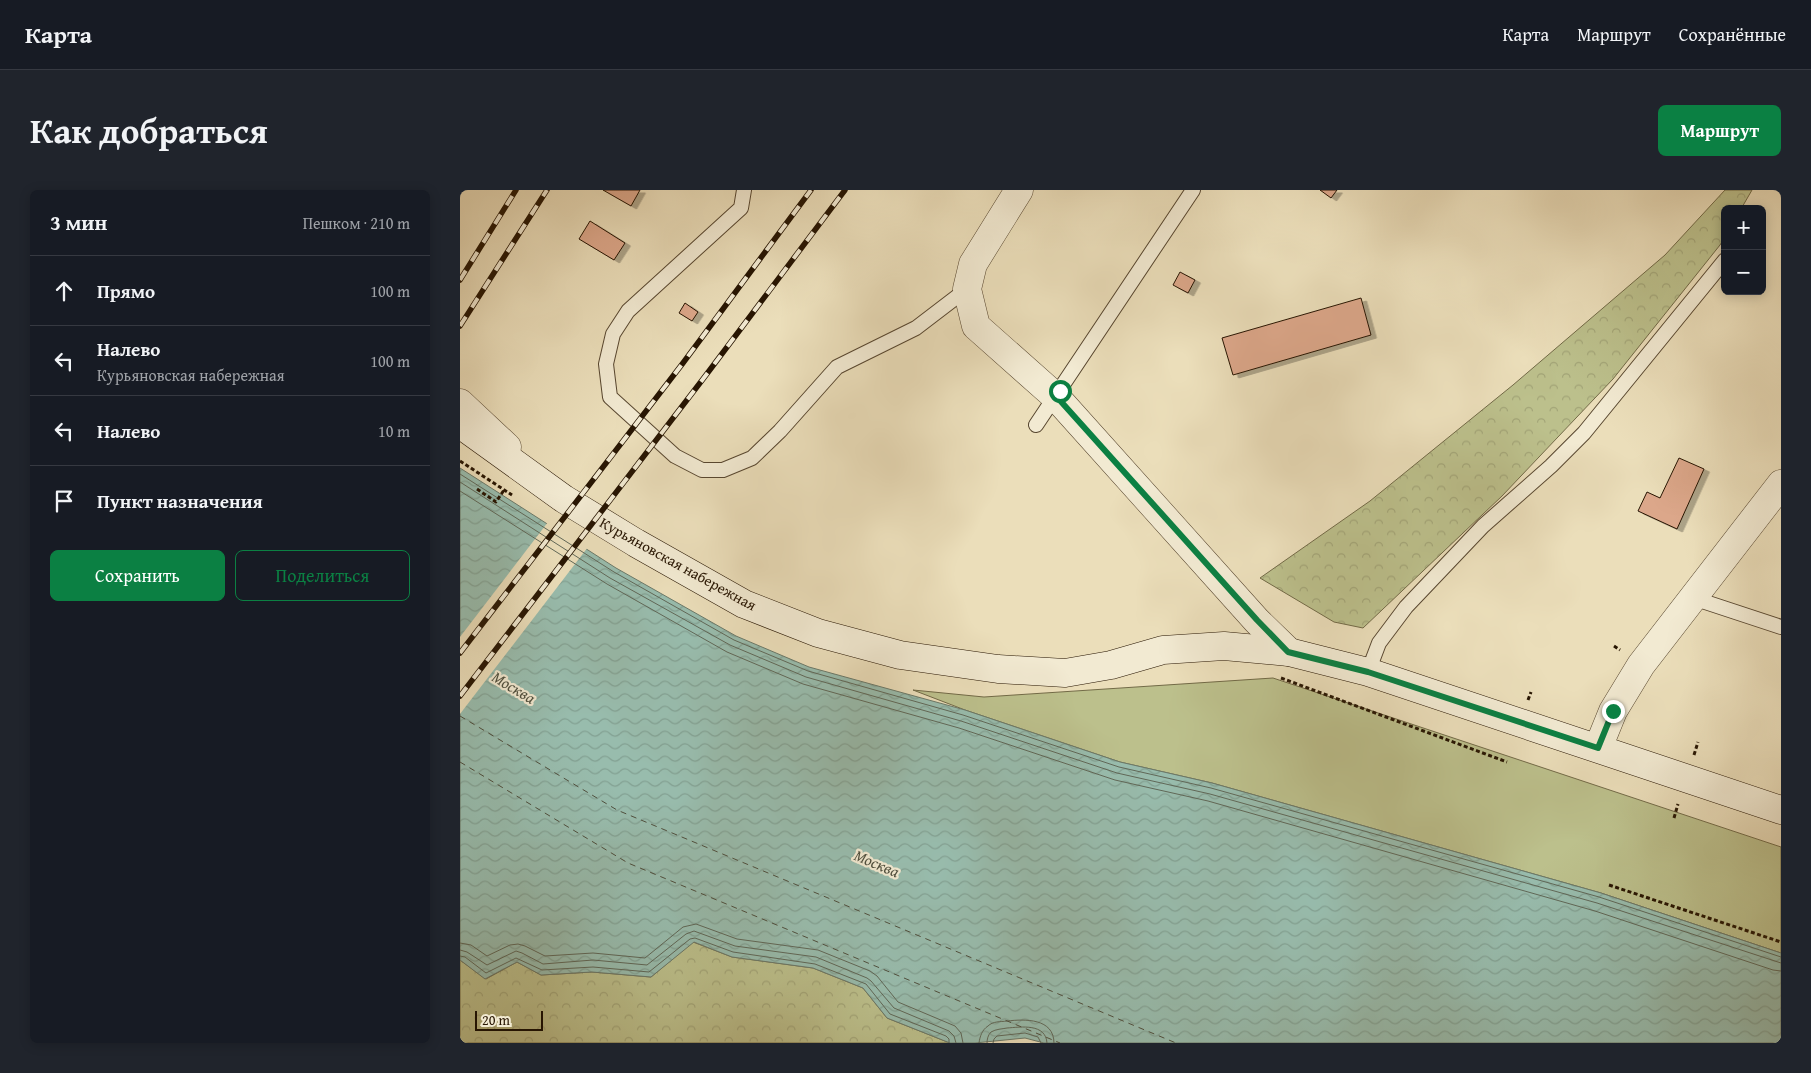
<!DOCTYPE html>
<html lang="ru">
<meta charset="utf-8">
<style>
body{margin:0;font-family:"Gentium Book Plus",serif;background:#20242c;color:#f1f3f6}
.controls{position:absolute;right:15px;top:15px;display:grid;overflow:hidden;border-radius:8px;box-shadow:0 2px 12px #0003}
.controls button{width:45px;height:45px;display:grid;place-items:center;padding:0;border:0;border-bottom:1px solid #363941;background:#171b24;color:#f1f3f6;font:25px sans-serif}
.scale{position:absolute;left:15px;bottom:12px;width:68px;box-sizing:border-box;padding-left:5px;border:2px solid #271502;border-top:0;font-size:14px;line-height:18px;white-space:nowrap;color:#271502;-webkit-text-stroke:4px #f2ead2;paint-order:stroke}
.stop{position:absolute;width:15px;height:15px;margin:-11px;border:4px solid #0b8043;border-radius:50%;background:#fff}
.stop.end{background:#0b8043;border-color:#fff;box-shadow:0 1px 5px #0008}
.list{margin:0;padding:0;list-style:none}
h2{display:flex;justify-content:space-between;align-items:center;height:65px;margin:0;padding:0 20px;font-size:21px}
h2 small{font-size:16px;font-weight:400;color:#9ea1a6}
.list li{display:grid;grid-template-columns:32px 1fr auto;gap:15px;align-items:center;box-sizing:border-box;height:70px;padding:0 20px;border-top:1px solid #363941}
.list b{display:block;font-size:19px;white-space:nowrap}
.list p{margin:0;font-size:16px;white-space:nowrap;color:#9ea1a6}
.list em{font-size:16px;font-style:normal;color:#9ea1a6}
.actions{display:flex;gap:10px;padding:15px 20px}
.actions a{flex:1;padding:11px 0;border:1px solid #0b8043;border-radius:8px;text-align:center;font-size:18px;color:#0b8043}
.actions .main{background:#0b8043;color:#fff}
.icon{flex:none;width:28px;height:28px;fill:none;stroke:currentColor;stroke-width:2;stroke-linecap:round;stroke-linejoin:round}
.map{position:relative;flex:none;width:1321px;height:853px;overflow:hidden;border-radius:8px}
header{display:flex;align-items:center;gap:30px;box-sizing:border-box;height:70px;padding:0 25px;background:#171b24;border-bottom:1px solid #363941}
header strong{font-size:24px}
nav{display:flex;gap:28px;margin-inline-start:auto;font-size:18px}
.intro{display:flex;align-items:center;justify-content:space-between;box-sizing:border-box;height:120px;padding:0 30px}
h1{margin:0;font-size:35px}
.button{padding:12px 22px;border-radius:8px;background:#0b8043;color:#fff;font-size:18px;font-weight:700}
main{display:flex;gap:30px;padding:0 30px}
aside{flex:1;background:#171b24;border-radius:8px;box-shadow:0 2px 12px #0003}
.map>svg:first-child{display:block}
.grass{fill:#bcc08c;stroke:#726a47}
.forest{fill:url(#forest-crowns);stroke:#726a47}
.water{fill:url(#water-waves);stroke:#6b7969}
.pier{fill:#ebdeba}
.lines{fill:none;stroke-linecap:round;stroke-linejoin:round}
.shore{stroke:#606858;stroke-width:1}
.ferry{stroke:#4f4f3e;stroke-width:1;stroke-dasharray:6 5;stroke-linecap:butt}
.building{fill:#dca78a;stroke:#271502;filter:url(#shadow)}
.service-casing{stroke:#584730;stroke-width:16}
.minor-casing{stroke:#584730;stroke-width:29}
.tertiary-casing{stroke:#584730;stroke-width:29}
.secondary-casing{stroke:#271502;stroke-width:29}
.path{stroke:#271502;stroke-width:3;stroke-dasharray:4 2.5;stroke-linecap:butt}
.service{stroke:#f2ead2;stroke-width:14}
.minor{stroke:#f2ead2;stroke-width:28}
.tertiary{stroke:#f2ead2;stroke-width:28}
.secondary{stroke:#f2ead2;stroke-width:28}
.rail-casing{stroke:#271502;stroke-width:5.5}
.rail{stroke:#f2ead2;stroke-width:4;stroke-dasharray:11;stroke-linecap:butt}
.route{stroke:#0b8043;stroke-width:6}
.labels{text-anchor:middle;stroke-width:4.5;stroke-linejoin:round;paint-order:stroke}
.street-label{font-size:15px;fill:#271502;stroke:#f2ead2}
.water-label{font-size:16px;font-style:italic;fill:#4f4f3e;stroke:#f2ead2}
</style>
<header>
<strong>Карта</strong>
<nav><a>Карта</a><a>Маршрут</a><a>Сохранённые</a></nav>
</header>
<div class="intro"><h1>Как добраться</h1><a class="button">Маршрут</a></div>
<main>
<aside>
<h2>3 мин<small>Пешком · 210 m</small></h2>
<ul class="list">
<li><svg class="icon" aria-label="ahead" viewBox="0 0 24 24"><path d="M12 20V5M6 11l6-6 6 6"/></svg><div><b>Прямо</b></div><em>100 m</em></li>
<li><svg class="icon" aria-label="left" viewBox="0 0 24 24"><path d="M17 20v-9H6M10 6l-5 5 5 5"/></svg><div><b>Налево</b><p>Курьяновская набережная</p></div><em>100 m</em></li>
<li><svg class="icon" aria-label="left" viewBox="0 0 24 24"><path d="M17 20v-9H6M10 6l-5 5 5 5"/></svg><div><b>Налево</b></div><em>10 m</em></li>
<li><svg class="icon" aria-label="arrive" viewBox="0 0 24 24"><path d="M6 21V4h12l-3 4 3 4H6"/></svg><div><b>Пункт назначения</b></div></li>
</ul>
<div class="actions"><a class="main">Сохранить</a><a>Поделиться</a></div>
</aside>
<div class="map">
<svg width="1321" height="853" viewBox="0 0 1321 853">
<defs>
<pattern id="forest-crowns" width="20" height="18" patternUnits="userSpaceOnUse" patternTransform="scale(1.25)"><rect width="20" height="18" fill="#bcc08c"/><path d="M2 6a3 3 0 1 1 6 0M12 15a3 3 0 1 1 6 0" fill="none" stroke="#a2a477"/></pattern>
<pattern id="water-waves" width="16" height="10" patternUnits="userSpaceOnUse" patternTransform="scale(1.25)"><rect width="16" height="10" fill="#98bcad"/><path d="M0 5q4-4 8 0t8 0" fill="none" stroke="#83a193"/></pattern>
<filter id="shadow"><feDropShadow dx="5.5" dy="3" stdDeviation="0" flood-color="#0004"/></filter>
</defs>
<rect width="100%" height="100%" fill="#ebdeba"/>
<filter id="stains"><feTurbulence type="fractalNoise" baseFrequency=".004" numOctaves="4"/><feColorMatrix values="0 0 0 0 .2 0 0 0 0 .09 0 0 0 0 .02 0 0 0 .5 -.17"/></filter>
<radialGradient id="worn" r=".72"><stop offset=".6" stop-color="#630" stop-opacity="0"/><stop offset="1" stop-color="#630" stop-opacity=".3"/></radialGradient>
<polygon class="grass" points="813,488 1321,657 1321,763 1141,703 752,593 660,572 505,520 453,500 524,507"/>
<g class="forest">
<polygon points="1265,0 1292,0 1281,19 1265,19 1265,47 1260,55 1153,189 1042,306 903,438 874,432 800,388 910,311 1053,195 1205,65"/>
<polygon points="233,752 272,767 353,778 403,798 427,828 490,853 0,853 0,770 26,789 57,772 81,785 132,782 191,787"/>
</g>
<polygon class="water" points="0,278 156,378 276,446 349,477 505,520 660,572 752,593 1141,703 1321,763 1321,853 584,853 565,848 515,853 490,853 427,828 403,798 353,778 272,767 234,752 191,787 132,782 81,785 57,772 25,789 0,770"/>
<polygon class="pier" points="88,332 128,357 0,524 0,447"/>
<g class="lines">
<g class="shore">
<polyline points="0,284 154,382 274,450 348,481 503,525 659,577 751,598 1139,707 1321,767"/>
<polyline points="0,292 150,388 270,455 346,487 501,531 657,583 750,604 1137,713 1321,773"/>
<polyline points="0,301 147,394 267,462 343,494 499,538 655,590 748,611 1135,721 1313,780 1321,781"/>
<polyline points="0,753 11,755 27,766 50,755 58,754 65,756 85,766 133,763 185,768 223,737 236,734 277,749 358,760 410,781 417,786 438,812 495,836 501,843 503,853"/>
<polyline points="0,760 7,762 27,775 56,761 62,763 83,774 133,770 187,775 226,744 234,741 275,756 356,767 407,788 411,791 434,818 489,841 494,846 496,853"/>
<polyline points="0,766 5,767 26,783 56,768 82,780 133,777 189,782 230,749 235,748 273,762 355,774 406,794 430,824 486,846 489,849 489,853"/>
<path d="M519 853C520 846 522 840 528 836 533 831 540 832 547 831 565 829 594 828 594 853"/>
<path d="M527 853C527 849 528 845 531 842 536 839 542 839 547 838 561 837 586 833 587 853"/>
<polyline points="533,853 534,849 537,846 565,843 578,847 581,853"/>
</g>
<g class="ferry">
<polyline points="0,526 157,620 716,853"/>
<polyline points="0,572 168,673 600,853"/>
</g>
</g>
<g class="building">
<polygon points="143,0 180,0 171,16"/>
<polygon points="860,0 877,0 871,8"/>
<polygon points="130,31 165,53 154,70 119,49"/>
<polygon points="720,82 735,90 728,103 713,95"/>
<polygon points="901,108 911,145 773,185 762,148"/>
<polygon points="225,113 238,122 232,131 219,123"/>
<polygon points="1219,268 1244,279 1217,339 1178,321 1187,302 1200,308"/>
</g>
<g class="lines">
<defs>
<g id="service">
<polyline points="284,0 281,18 168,121 153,144 146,174 150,207 215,266 242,280 263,280 292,268 320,241 377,177 456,138 507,99"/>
<polyline points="576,235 733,0"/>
<polyline points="1233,408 1321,437"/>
<polyline points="908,482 919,453 946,417 1023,336 1091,276 1124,243 1265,70"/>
</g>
<g id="minor">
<polyline points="559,0 513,74 507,99 516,136 596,207 797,431 829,462"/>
<polyline points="1138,558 1153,521 1181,475 1321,294"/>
</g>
<polyline id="tertiary" points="0,213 47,257"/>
<polyline id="secondary" points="0,234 104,309 176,353 284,414 358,443 440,465 538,479 605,483 651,475 703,460 764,456 829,462 908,482 1321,620"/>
</defs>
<use href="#service" class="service-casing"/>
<use href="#minor" class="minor-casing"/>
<use href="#tertiary" class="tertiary-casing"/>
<use href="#secondary" class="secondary-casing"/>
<g class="path">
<polyline points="0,271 52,305"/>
<polyline points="17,299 36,312 44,300"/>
<polyline points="1154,456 1160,460"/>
<polyline points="821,488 1047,572"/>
<polyline points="1068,510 1071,502"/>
<polyline points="1234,565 1238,552"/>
<polyline points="1214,628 1218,614"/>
<polyline points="1149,695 1321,752"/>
</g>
<use href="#service" class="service"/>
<use href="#minor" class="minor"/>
<use href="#tertiary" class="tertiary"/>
<use href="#secondary" class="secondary"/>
<defs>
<g id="rail">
<polyline points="0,90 56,0"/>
<polyline points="0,136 87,0"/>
<polyline points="0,463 223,173 351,0"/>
<polyline points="0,506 243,189 385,0"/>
</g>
</defs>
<use href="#rail" class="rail-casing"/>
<use href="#rail" class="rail"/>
</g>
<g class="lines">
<polyline class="route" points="600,201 596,206 797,430 828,462 908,482 1138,558 1153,521"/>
</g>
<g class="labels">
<g class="street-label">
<text transform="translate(218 374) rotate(29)" y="5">Курьяновская набережная</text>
</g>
<g class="water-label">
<text transform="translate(54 497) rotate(31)" y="6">Москва</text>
<text transform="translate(417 673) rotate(23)" y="6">Москва</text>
</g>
</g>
<rect width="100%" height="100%" filter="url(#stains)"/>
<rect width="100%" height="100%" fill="url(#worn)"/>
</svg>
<div class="controls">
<button>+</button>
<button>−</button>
</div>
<div class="scale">20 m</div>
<div class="stop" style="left:600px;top:201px"></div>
<div class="stop end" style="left:1153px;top:521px"></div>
</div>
</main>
